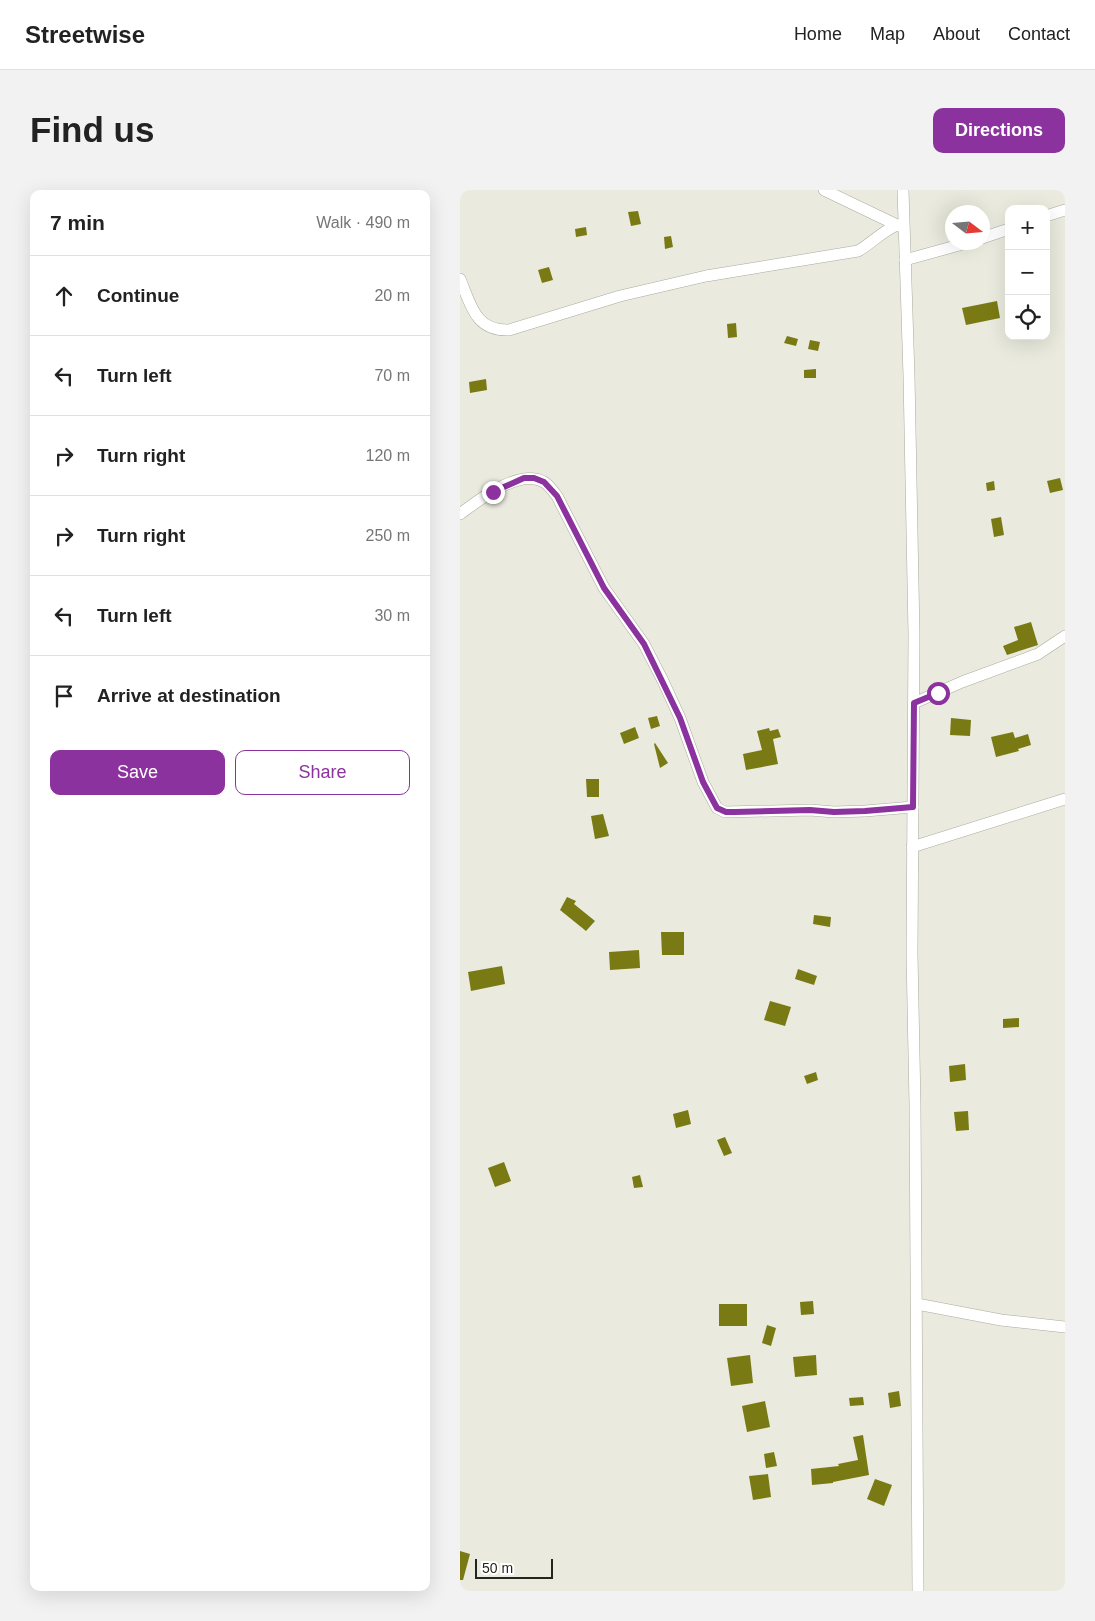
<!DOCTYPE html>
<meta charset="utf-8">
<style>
body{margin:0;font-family:Helvetica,sans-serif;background:#f2f2f2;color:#222}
.controls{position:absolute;right:15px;top:15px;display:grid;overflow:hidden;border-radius:10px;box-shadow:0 5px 20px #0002}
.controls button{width:45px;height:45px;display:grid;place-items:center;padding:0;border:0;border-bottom:1px solid #e0e0e0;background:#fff;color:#222;font:25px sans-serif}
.compass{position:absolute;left:485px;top:15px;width:45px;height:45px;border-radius:50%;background:#fff;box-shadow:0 5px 20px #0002;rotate:106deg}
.scale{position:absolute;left:15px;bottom:12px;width:78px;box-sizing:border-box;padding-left:5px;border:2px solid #252520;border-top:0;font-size:14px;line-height:18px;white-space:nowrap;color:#252520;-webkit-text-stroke:4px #fff;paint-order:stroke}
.stop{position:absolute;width:15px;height:15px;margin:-11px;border:4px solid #8b329e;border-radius:50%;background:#fff}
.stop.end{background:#8b329e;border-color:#fff;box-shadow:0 1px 5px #0008}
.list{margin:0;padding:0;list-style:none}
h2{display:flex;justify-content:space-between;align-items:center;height:65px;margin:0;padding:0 20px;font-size:21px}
h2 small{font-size:16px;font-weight:400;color:#767676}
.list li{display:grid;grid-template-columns:32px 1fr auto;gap:15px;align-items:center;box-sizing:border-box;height:80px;padding:0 20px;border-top:1px solid #e0e0e0}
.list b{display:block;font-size:19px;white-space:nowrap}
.list em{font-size:16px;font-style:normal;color:#767676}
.actions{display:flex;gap:10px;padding:15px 20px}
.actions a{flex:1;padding:11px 0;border:1px solid #8b329e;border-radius:10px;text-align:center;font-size:18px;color:#8b329e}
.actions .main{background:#8b329e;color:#fff}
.icon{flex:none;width:28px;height:28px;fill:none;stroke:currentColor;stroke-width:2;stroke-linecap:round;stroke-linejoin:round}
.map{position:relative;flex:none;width:605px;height:1401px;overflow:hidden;border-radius:10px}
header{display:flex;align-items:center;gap:30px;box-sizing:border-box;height:70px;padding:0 25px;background:#fff;border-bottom:1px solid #e0e0e0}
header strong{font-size:24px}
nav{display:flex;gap:28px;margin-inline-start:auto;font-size:18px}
.intro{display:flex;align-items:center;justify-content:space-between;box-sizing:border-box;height:120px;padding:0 30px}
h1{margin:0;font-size:35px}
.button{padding:12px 22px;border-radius:10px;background:#8b329e;color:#fff;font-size:18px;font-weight:700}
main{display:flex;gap:30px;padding:0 30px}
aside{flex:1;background:#fff;border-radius:10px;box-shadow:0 5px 20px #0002}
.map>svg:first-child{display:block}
.building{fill:#797a13}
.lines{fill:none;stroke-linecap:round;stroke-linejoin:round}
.minor-casing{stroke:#aaaa9e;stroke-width:12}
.minor{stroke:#fff;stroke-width:11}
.route{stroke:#8b329e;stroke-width:6}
</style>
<header>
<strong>Streetwise</strong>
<nav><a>Home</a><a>Map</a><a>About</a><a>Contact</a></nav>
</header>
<div class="intro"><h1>Find us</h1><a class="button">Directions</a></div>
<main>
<aside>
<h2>7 min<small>Walk · 490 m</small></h2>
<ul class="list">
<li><svg class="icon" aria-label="ahead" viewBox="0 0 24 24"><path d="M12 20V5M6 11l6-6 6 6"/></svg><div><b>Continue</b></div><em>20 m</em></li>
<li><svg class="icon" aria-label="left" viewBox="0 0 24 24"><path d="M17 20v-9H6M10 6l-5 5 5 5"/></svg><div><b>Turn left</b></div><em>70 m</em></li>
<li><svg class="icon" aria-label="right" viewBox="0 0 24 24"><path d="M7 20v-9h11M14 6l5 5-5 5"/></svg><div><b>Turn right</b></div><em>120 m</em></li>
<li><svg class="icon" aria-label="right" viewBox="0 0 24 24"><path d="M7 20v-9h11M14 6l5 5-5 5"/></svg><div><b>Turn right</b></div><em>250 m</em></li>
<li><svg class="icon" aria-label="left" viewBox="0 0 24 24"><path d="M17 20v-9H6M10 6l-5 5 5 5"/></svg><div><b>Turn left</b></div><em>30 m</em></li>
<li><svg class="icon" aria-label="arrive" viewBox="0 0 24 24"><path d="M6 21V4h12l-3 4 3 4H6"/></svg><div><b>Arrive at destination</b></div></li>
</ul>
<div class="actions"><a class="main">Save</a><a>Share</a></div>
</aside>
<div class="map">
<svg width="605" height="1401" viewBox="0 0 605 1401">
<rect width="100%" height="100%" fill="#eaebde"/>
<g class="building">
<polygon points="178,21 181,34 171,36 168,22"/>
<polygon points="126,37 127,45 116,47 115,39"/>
<polygon points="211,46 213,57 205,59 204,47"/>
<polygon points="89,77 93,90 82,93 78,80"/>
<polygon points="537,111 540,128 506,135 502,118"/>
<polygon points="276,133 277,147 268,148 267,134"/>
<polygon points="327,146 338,149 336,156 324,153"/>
<polygon points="350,150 360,152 358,161 348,159"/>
<polygon points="356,179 356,188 344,188 344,180"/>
<polygon points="26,189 27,200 10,203 9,192"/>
<polygon points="600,288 603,300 590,303 587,291"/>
<polygon points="534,291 535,300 527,301 526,293"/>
<polygon points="541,327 544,345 534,347 531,329"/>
<polygon points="571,432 578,455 547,465 543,456 558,450 554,437"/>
<polygon points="197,526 200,536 191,539 188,528"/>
<polygon points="491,528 511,530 510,546 490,545"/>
<polygon points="175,537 179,548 164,554 160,543"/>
<polygon points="309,538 310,541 318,539 321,547 313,549 318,574 286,580 283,564 302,560 297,541"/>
<polygon points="553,542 555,548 568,544 571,555 558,559 559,561 536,567 531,547"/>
<polygon points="195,553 208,573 200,578 194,554"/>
<polygon points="126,589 139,589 139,607 127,607"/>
<polygon points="143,624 149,646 135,649 131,626"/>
<polygon points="107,707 116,711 114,714 135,731 126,741 100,720"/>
<polygon points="354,725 371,727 370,737 353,734"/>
<polygon points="201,742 224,742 224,765 202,765"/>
<polygon points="179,760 180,778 150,780 149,762"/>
<polygon points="42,776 45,794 11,801 8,782"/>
<polygon points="338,779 357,786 354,795 335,789"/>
<polygon points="310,811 331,817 325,836 304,830"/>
<polygon points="559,828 559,837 543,838 543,829"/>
<polygon points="505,874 506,890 490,892 489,876"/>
<polygon points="356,882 358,890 347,894 344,886"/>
<polygon points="228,920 231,934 216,938 213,924"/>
<polygon points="508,921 509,940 496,941 494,922"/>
<polygon points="265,947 272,963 264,966 257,950"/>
<polygon points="44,972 51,991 35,997 28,978"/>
<polygon points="180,985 183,997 174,998 172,987"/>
<polygon points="353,1111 354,1124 341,1125 340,1112"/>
<rect x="259" y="1114" width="28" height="22"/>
<polygon points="307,1135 316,1138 311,1156 302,1153"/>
<polygon points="290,1165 293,1193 271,1196 267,1168"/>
<polygon points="356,1165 357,1185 335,1187 333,1167"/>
<polygon points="439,1201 441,1216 430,1218 428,1203"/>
<polygon points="403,1207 404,1215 390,1216 389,1208"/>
<polygon points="305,1211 310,1237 287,1242 282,1216"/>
<polygon points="403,1245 409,1285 373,1292 373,1293 352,1295 351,1279 379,1276 378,1274 398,1270 393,1247"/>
<polygon points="314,1262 317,1276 306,1278 304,1264"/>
<polygon points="308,1284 311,1307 293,1310 289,1286"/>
<polygon points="415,1289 432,1295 424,1316 407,1309"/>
<polygon points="0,1361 10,1364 3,1390 0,1390"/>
</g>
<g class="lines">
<defs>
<g id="minor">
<polyline points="364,0 439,36"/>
<polyline points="443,0 449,186 454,445 452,764 455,915 458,1401"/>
<polyline points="586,26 605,20"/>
<polyline points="522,48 549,39"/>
<polyline points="445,70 510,52"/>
<path d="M0 89C11 115 15 141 49 140L160 106 246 86 398 61C412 53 421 42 437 35"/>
<path d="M0 324C19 310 59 278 84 292 89 295 93 301 97 306L144 398 184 454 203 491 220 528 243 592 257 618 265 622 350 620 374 622 405 621 453 617"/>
<polyline points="454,513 502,492 578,464 605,446"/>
<polyline points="452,657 605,609"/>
<polyline points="457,1114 541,1130 605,1137"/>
</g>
</defs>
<use href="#minor" class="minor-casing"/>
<use href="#minor" class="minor"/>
</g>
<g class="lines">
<polyline class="route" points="33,302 64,288 74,288 84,292 97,306 144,398 184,454 220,528 243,592 257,618 266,622 275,622 350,620 374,622 405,621 453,617 454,513 478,503"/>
</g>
</svg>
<div class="controls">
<button>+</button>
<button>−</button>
<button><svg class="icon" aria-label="locate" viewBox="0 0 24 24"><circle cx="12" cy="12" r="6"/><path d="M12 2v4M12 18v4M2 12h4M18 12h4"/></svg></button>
</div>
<svg class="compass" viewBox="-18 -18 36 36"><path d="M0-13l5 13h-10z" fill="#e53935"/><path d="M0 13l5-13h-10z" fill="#767676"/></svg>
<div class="scale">50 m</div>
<div class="stop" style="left:478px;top:503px"></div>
<div class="stop end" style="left:33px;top:302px"></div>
</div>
</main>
